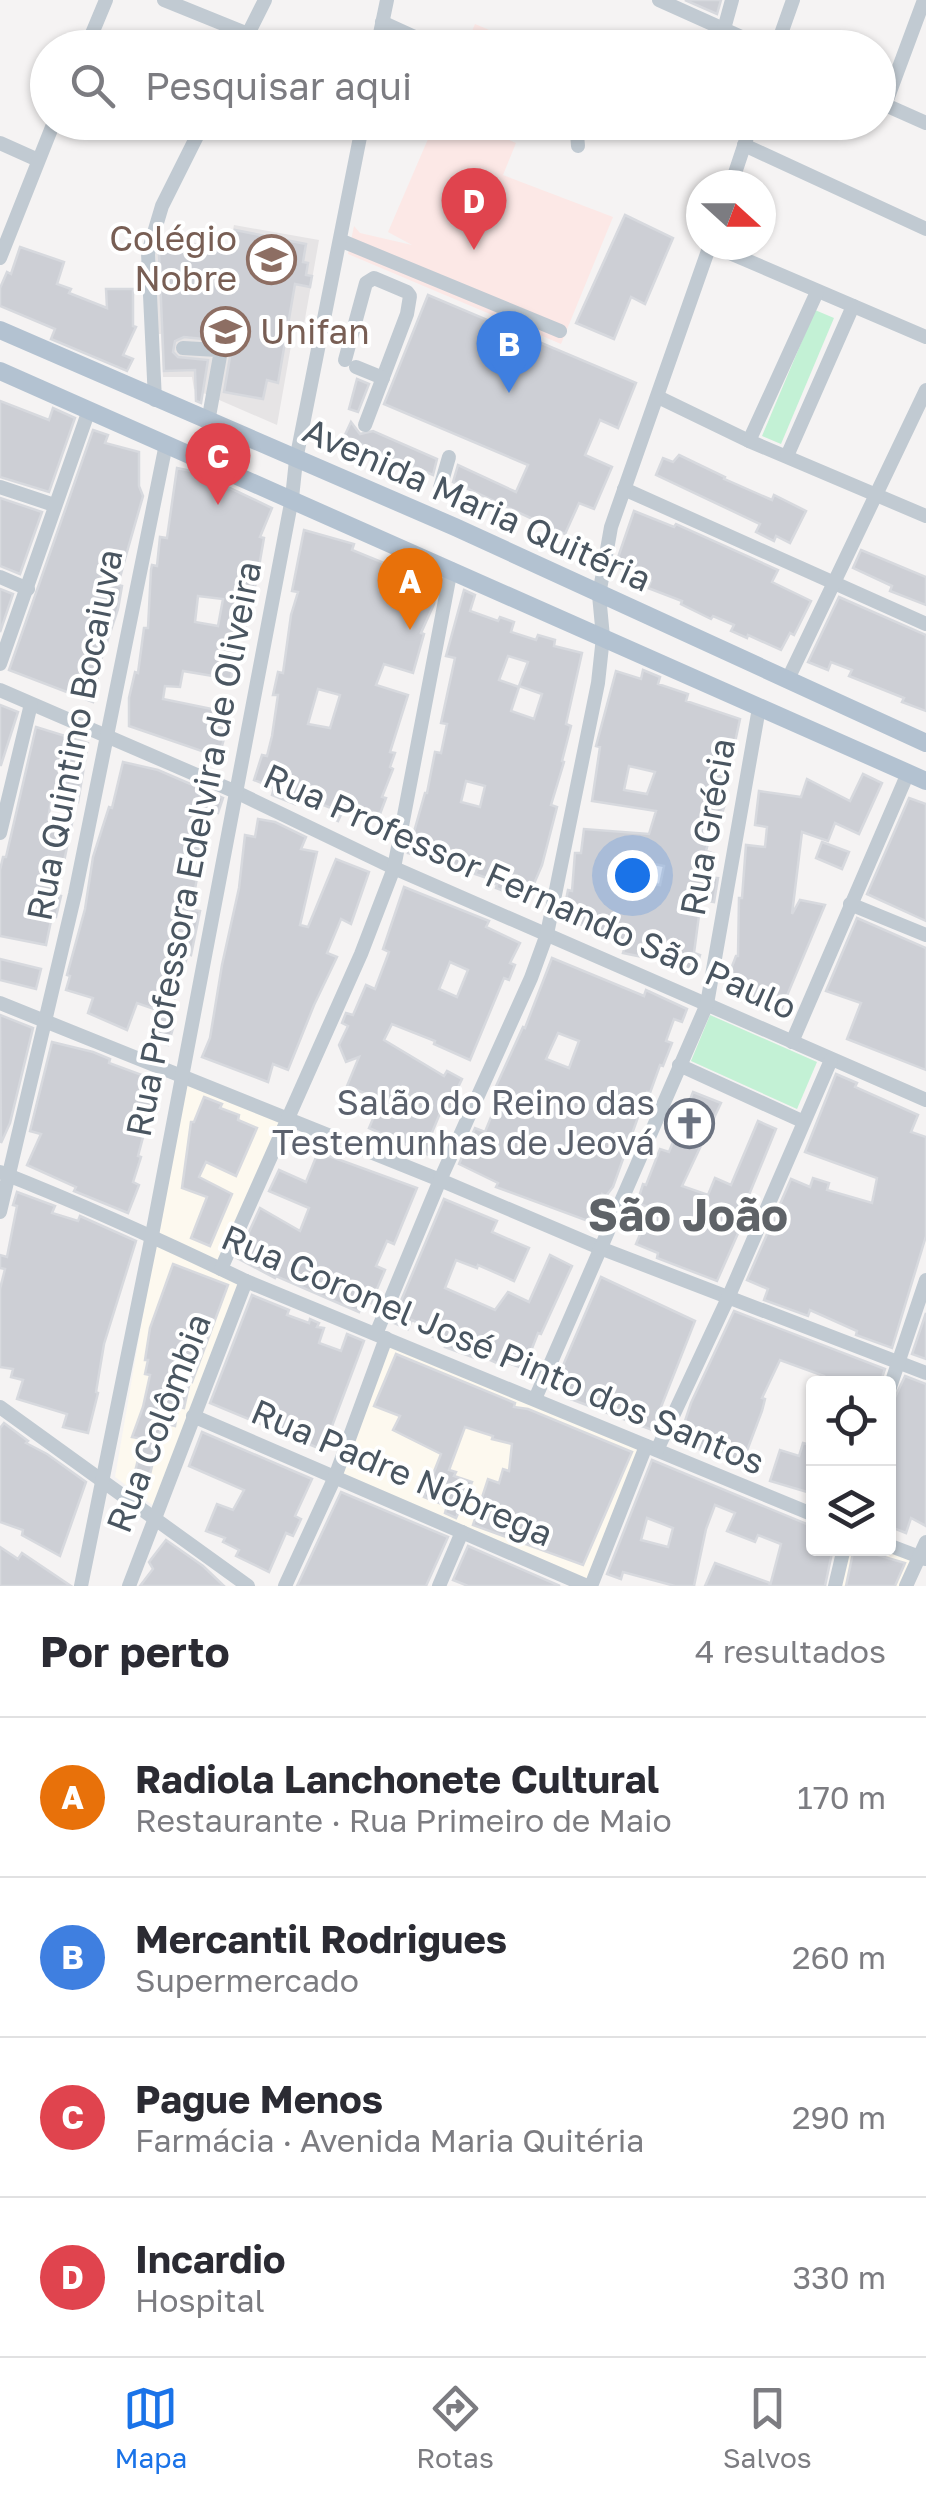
<!DOCTYPE html>
<html lang="pt">
<meta charset="utf-8">
<style>
body{margin:0;font-family:"Golos Text",sans-serif;background:#f7f7f7;color:#2b2b33}
.controls{position:absolute;right:30px;bottom:30px;display:grid;overflow:hidden;border-radius:10px;box-shadow:0 2px 8px #0004}
.controls button{width:90px;height:90px;display:grid;place-items:center;padding:0;border:0;border-bottom:2px solid #e1e1e2;background:#fff;color:#2b2b33;font:50px sans-serif}
.compass{position:absolute;left:686px;top:170px;width:90px;height:90px;border-radius:50%;background:#fff;box-shadow:0 2px 8px #0004;rotate:111deg}
.you{position:absolute;left:632px;top:875px;width:35px;height:35px;margin:-25px;border:8px solid #fff;border-radius:50%;background:#1a73e8;box-shadow:0 0 0 15px #1a73e833}
.badge{display:grid;place-items:center;width:65px;height:65px;border-radius:50%;background:#1a73e8;color:#fff;font-size:32px;font-weight:700}
.pin{position:absolute;translate:-50% -82px;filter:drop-shadow(0 2px 5px #0008)}
.pin::after{content:'';position:absolute;top:52px;width:35px;height:30px;background:inherit;clip-path:polygon(0 0,100% 0,50% 100%)}
.list{margin:0;padding:0;list-style:none}
h2{display:flex;justify-content:space-between;align-items:center;height:130px;margin:0;padding:0 40px;font-size:42px}
h2 small{font-size:32px;font-weight:400;color:#7c7c81}
.list li{display:grid;grid-template-columns:65px 1fr auto;gap:30px;align-items:center;box-sizing:border-box;height:160px;padding:0 40px;border-top:2px solid #e1e1e2}
.list b{display:block;font-size:38px;white-space:nowrap}
.list p{margin:0;font-size:32px;white-space:nowrap;color:#7c7c81}
.list em{font-size:32px;font-style:normal;color:#7c7c81}
.icon{flex:none;width:55px;height:55px;fill:none;stroke:currentColor;stroke-width:2;stroke-linecap:round;stroke-linejoin:round}
.map{position:relative;flex:none;width:926px;height:1586px;overflow:hidden}
.search{position:absolute;background:#fff;box-shadow:0 2px 8px #0004;left:30px;right:30px;top:30px;height:110px;display:flex;align-items:center;gap:25px;box-sizing:border-box;padding:0 35px;border-radius:55px;color:#7c7c81;font-size:38px}
.sheet{height:770px;background:#fff}
nav{display:flex;justify-content:space-around;align-items:center;box-sizing:border-box;height:140px;border-top:2px solid #e1e1e2;background:#fff;font-size:28px;color:#7c7c81}
nav a{display:grid;justify-items:center;gap:5px}
nav .on{color:#1a73e8}
.map>svg:first-child{display:block}
.commercial{fill:#fdf9ef}
.education{fill:#e6e4e5}
.medical{fill:#fce8e6}
.green{fill:#c3f1d5}
.building{fill:#cdcfd5;stroke:#d7d9de;stroke-width:2.5;fill-rule:evenodd}
.lines{fill:none;stroke-linecap:round;stroke-linejoin:round}
.minor{stroke:#c1cad2;stroke-width:14}
.major{stroke:#b3c2d1;stroke-width:18}
.labels{text-anchor:middle;stroke-width:8;stroke-linejoin:round;paint-order:stroke}
.education-label{font-size:35px;fill:#785e54;stroke:#fff;text-anchor:end}
.street-label{font-size:35px;fill:#4a5661;stroke:#fff}
.worship-label{font-size:35px;fill:#5b616d;stroke:#fff;text-anchor:end}
.district-label{font-size:45px;font-weight:bold;fill:#5f6368;stroke:#fff}
</style>
<div class="map">
<svg width="926" height="1586" viewBox="0 0 926 1586">
<rect width="100%" height="100%" fill="#f5f3f3"/>
<g class="commercial">
<polygon points="186,1084 283,1123 218,1261 159,1235"/>
<polygon points="155,1245 241,1283 155,1507 115,1477"/>
<polygon points="389,1344 642,1447 587,1581 342,1473"/>
<polygon points="848,1549 888,1549 915,1559 904,1586 839,1586"/>
</g>
<polygon class="education" points="234,225 319,240 303,330 294,329 277,425 194,389 192,377 163,377 161,334 157,334 155,244 157,238 229,247"/>
<g class="medical">
<polygon points="475,24 530,47 465,47"/>
<polygon points="401,123 469,123 516,143 503,175 613,217 561,344 348,254 354,226 360,233 412,245 388,232 428,139 399,126"/>
</g>
<g class="green">
<polygon points="815,310 834,318 781,444 762,436"/>
<polygon points="710,1015 817,1062 797,1109 691,1061"/>
</g>
<g class="building">
<polygon points="685,0 721,0 717,14"/>
<polygon points="625,215 673,238 645,304 631,297 614,339 576,323"/>
<polygon points="235,230 306,244 303,262 308,263 306,275 312,276 310,287 295,284 278,383 267,380 263,399 224,392 230,357 222,341 184,337 175,341 173,352 178,357 208,360 201,403 196,401 195,370 164,371 159,254 162,242 231,249"/>
<polygon points="20,247 64,262 57,284 71,289 69,293 107,308 106,289 133,289 133,326 136,327 123,355 133,359 127,371 51,339 55,329 0,306 0,288 7,272 11,274"/>
<polygon points="428,295 636,383 618,428 600,420 585,455 612,467 594,509 579,503 565,534 453,482 458,465 516,492 528,465 384,404"/>
<polygon points="357,379 369,384 358,412 349,409"/>
<polygon points="0,401 49,420 53,408 75,418 49,492 0,477"/>
<polygon points="351,422 360,434 373,431 437,459 433,475 344,437"/>
<polygon points="93,430 108,435 105,443 139,452 139,486 143,496 125,559 118,585 122,586 118,609 101,660 93,702 9,670"/>
<polygon points="679,455 725,477 724,479 772,500 774,495 806,511 790,543 776,536 774,541 756,532 760,524 656,475 663,458 673,462"/>
<path d="M177 468 196 472 272 508 260 537 264 538 257 578 245 630 238 629 231 679 183 671 180 687 165 686 163 699 231 713 219 757 129 726V698L135 672 138 673 144 628H148L151 570 152 565 157 566 160 537 167 538ZM198 596 223 599 218 626 195 622Z"/>
<polygon points="0,498 42,512 20,574 0,566"/>
<polygon points="634,511 674,527 676,524 778,570 772,582 811,601 794,635 790,633 781,650 748,635 747,638 731,631 734,625 713,616 711,619 681,604 682,601 648,588 651,581 615,566"/>
<path d="M304 530 354 544 352 550 391 566 394 559 438 579 434 604 421 633 424 634 413 673 384 664 376 685 408 695 390 752 395 753 390 767 393 769 382 797 386 798 380 814 346 804 338 821 328 816 331 808 298 795 295 804 272 795 274 788 254 780 262 755 267 756 272 736 278 695H273L278 672 283 673 291 615 298 592 292 591ZM318 689 340 695 330 728 308 724Z"/>
<polygon points="861,550 926,577 926,605 890,591 892,586 853,568"/>
<polygon points="0,589 13,594 0,632"/>
<path d="M464 590 475 595 470 611 498 621 500 617 514 622 511 632 536 640 538 635 555 640 554 646 582 653 566 724 571 726 562 761 564 762 551 805 557 807 542 865 527 900 496 888 497 885 489 881 490 879 475 874 477 870 408 853 425 793H427L435 752 441 753 447 724 441 723 455 658 446 656ZM508 656 528 662 519 686 542 694 534 719 511 711 519 687 499 680ZM466 781 485 786 480 807 461 802Z"/>
<polygon points="839,597 926,635 926,711 902,702 904,698 849,676 852,670 831,662 828,670 808,662"/>
<path d="M643 670 660 677 658 684 688 694 686 701 740 719 731 761 718 796 727 799 716 830 712 829 706 851 715 854 708 877 718 878 714 902 701 900 694 953 700 955 694 975 665 968 667 962 623 953 626 943 601 938 602 931 576 923 578 913 564 910 568 890 572 891 575 853H581L584 829 649 834 656 811 592 801 600 747 596 746 616 671 641 679ZM629 766 655 772 647 794 624 790ZM644 862 664 866 660 885 642 882Z"/>
<polygon points="0,705 18,712 1,765 0,765"/>
<polygon points="36,727 88,743 78,802 52,797 48,819 72,823 57,895 61,896 56,917 52,916 46,945 0,936 0,870 3,857 6,857"/>
<polygon points="123,762 158,770 223,798 218,813 211,811 203,846 192,905 194,910 200,911 191,955 188,954 167,1022 174,1025 168,1045 156,1041 157,1038 153,1036 160,1011 137,1003 127,1030 88,1013 93,998 66,990 70,976 67,975 85,909 93,857 109,807 112,808"/>
<polygon points="863,774 882,783 859,834 835,823 828,841 802,832 792,914 800,900 825,905 781,1010 724,987 736,956 738,956 739,898 742,898 746,845 765,847 767,827 755,825 759,791 801,797 807,779 850,801"/>
<polygon points="909,798 926,804 926,921 867,894"/>
<polygon points="258,819 275,822 306,837 301,849 317,852 300,925 308,927 336,859 369,872 351,924 341,919 327,953 337,957 314,1005 288,1070 273,1064 268,1082 202,1057 210,1038 222,965 239,888 245,835 255,837"/>
<polygon points="822,842 849,852 842,869 816,858"/>
<path d="M404 887 489 921 486 927 520 943 510 963 515 965 509 980 504 978 470 1060 434 1044 435 1041 392 1024 384 1040 444 1076 447 1071 462 1079 452 1100 457 1102 451 1116 441 1111 428 1142 434 1145 429 1155 369 1128 381 1100 347 1086 359 1057 346 1062 339 1045 348 1026 342 1023 346 1013 353 1015 366 985 375 989 389 952 383 949ZM450 962 468 970 457 997 439 989Z"/>
<polygon points="857,918 926,948 926,1070 847,1039 861,1003 826,991"/>
<path d="M552 958 644 996 646 990 687 1009 682 1022 674 1019 666 1041 672 1043 663 1066 660 1065 650 1093 647 1092 613 1187 606 1196 602 1194 588 1221 496 1187 498 1183 459 1164 475 1128 485 1132 500 1095 493 1093 523 1027 525 1028ZM558 1033 579 1041 569 1068 546 1059Z"/>
<polygon points="0,959 41,969 36,989 0,980"/>
<polygon points="0,1015 33,1028 10,1123 1,1143"/>
<polygon points="52,1042 93,1052 110,1059 109,1063 158,1081 138,1156 141,1157 133,1182 139,1185 128,1213 74,1191 76,1187 27,1165 41,1134 30,1131"/>
<polygon points="836,1074 857,1083 855,1087 918,1115 911,1132 926,1137 926,1236 892,1348 856,1335 857,1331 810,1310 808,1316 764,1300 768,1289 747,1280 791,1179 810,1187 813,1178 829,1183 827,1190 872,1203 877,1178 805,1152"/>
<polygon points="693,1092 721,1103 682,1186 708,1195 715,1178 731,1185 758,1121 776,1129 735,1229 739,1231 717,1281 657,1258 658,1253 636,1244 651,1208 637,1203 643,1184 646,1185 660,1149 669,1152"/>
<polygon points="204,1097 222,1104 220,1108 239,1115 238,1120 257,1128 236,1176 206,1162 199,1177 232,1194 210,1246 191,1238 207,1197 182,1188 191,1122 194,1122"/>
<polygon points="318,1152 417,1188 394,1244 387,1241 376,1266 385,1270 371,1303 364,1300 359,1312 276,1276 275,1278 237,1258 260,1208 300,1231 309,1208 269,1191 279,1170 306,1182"/>
<polygon points="17,1192 55,1206 52,1213 78,1221 80,1216 136,1241 104,1344 96,1392 98,1393 88,1433 63,1427 67,1414 17,1399 23,1380 11,1377 13,1369 0,1367 0,1289 5,1269 0,1268 0,1255 7,1257 17,1206 13,1205"/>
<polygon points="444,1199 497,1221 492,1232 529,1248 514,1281 478,1265 477,1268 456,1260 445,1288 495,1310 508,1292 529,1302 550,1255 572,1266 541,1334 538,1333 529,1356 524,1354 519,1367 500,1360 499,1364 479,1355 478,1359 445,1347 447,1343 431,1336 434,1330 412,1320 408,1329 392,1322"/>
<polygon points="173,1264 228,1285 192,1382 190,1381 184,1408 178,1407 175,1426 162,1423 148,1483 133,1480 143,1439 132,1437 143,1407 150,1375 145,1374 148,1360 145,1360 150,1328"/>
<polygon points="601,1277 695,1321 652,1430 568,1398 571,1391 555,1384"/>
<polygon points="252,1295 289,1310 287,1315 309,1323 310,1319 319,1323 317,1327 324,1328 319,1343 341,1351 347,1334 364,1341 323,1450 210,1403"/>
<polygon points="734,1311 885,1369 880,1384 821,1384 824,1376 780,1360 762,1398 765,1399 762,1411 742,1464 690,1446 693,1437 681,1433 691,1403"/>
<polygon points="926,1313 926,1359 912,1354"/>
<polygon points="396,1354 515,1403 514,1407 528,1409 632,1452 583,1565 473,1525 488,1479 499,1483 503,1469 509,1471 512,1444 492,1439 493,1436 465,1427 449,1470 456,1472 454,1476 472,1482 456,1518 445,1513 447,1506 424,1497 441,1454 393,1430 400,1416 374,1406"/>
<polygon points="905,1376 926,1384 926,1526 911,1518 906,1533 888,1526 888,1412"/>
<polygon points="4,1423 28,1441 26,1443 47,1454 86,1482 60,1556 22,1535 23,1530 0,1522 0,1428"/>
<polygon points="202,1432 312,1479 295,1516 301,1519 293,1536 286,1533 269,1572 236,1556 239,1550 223,1542 225,1538 206,1531 217,1504 233,1510 244,1490 189,1466"/>
<polygon points="803,1443 814,1446 814,1494 770,1481 780,1450 799,1456"/>
<path d="M652 1460 814 1527V1548H833L825 1586H770L781 1544 758 1535 755 1542 727 1531 735 1513 715 1505 706 1529 694 1586H675L623 1572 621 1579 607 1574ZM647 1518 673 1528 668 1547 641 1540Z"/>
<polygon points="341,1492 448,1537 426,1586 297,1586"/>
<polygon points="166,1540 203,1566 224,1586 140,1586 153,1569 149,1562"/>
<polygon points="468,1546 560,1586 468,1586 453,1580"/>
<polygon points="0,1547 18,1559 22,1553 71,1586 0,1586"/>
<polygon points="854,1548 905,1563 895,1586 846,1586"/>
<polygon points="715,1563 770,1583 769,1586 705,1586"/>
</g>
<g class="lines">
<g class="minor">
<polyline points="164,0 248,34"/>
<polyline points="659,0 766,48"/>
<polyline points="382,22 439,48"/>
<polyline points="724,29 732,0"/>
<polyline points="86,48 106,0"/>
<polyline points="241,48 265,0"/>
<polyline points="377,48 387,0"/>
<polyline points="776,48 793,0"/>
<polyline points="881,103 926,123"/>
<polyline points="885,105 924,0"/>
<polyline points="576,122 578,146"/>
<polyline points="0,143 38,160"/>
<polyline points="744,145 926,229"/>
<polyline points="731,185 752,122"/>
<polyline points="342,241 560,331"/>
<polyline points="711,245 926,337"/>
<polyline points="0,258 54,122"/>
<polyline points="183,348 217,350 220,356 208,422"/>
<polyline points="345,360 366,283 374,278 407,292 410,296 407,314 365,425"/>
<polyline points="356,367 383,378"/>
<polyline points="658,397 749,441 926,516"/>
<polyline points="155,400 148,253 162,206 204,122"/>
<polyline points="749,441 817,292"/>
<polyline points="787,456 853,306"/>
<polyline points="0,487 54,505"/>
<polyline points="440,488 449,457"/>
<polyline points="624,489 926,624"/>
<polyline points="0,577 28,589"/>
<polyline points="0,664 89,410"/>
<polyline points="788,679 926,390"/>
<polyline points="0,690 236,792 394,868 926,1100"/>
<polyline points="0,833 31,704"/>
<polyline points="850,904 926,935"/>
<polyline points="0,1003 440,1180 600,1248 926,1373"/>
<polyline points="792,1042 908,773"/>
<polyline points="679,1065 802,1121"/>
<path d="M0 1172C84 1205 165 1242 246 1281L814 1515"/>
<polyline points="0,1212 75,894 166,444"/>
<polyline points="221,1269 361,954 394,868 451,569"/>
<polyline points="376,1334 440,1180 531,978 547,934 598,683 603,637 599,595 611,527 710,245"/>
<polyline points="888,1393 926,1280"/>
<polyline points="535,1399 707,1004 759,708"/>
<polyline points="0,1407 248,1586"/>
<polyline points="193,1416 587,1586"/>
<polyline points="657,1450 728,1298 831,1060"/>
<polyline points="888,1545 925,1559"/>
<polyline points="81,1586 152,1235 292,498 296,460 363,122"/>
<polyline points="129,1586 246,1281"/>
<polyline points="285,1586 335,1477 386,1338"/>
<polyline points="439,1586 462,1532"/>
<polyline points="591,1586 646,1446"/>
<polyline points="835,1586 844,1548"/>
<polyline points="906,1586 926,1542"/>
</g>
<g class="major">
<polyline points="0,330 455,527 926,743"/>
<polyline points="0,371 926,781"/>
</g>
</g>
<defs>
<symbol id="school-ring" viewBox="-11 -11 22 22"><circle r="9.5" fill="#fff" stroke="#8d6e63" stroke-width="1.5"/><path d="M0-5L7-2L0 1L-7-2ZM-4 1L0 2.5L4 1V4Q0 6-4 4Z" fill="#8d6e63"/></symbol>
<symbol id="university-ring" viewBox="-11 -11 22 22"><circle r="9.5" fill="#fff" stroke="#8d6e63" stroke-width="1.5"/><path d="M0-5L7-2L0 1L-7-2ZM-4 1L0 2.5L4 1V4Q0 6-4 4Z" fill="#8d6e63"/></symbol>
<symbol id="church-ring" viewBox="-11 -11 22 22"><circle r="9.5" fill="#fff" stroke="#6b7280" stroke-width="1.5"/><path d="M-1.2-6h2.4v3.5h3.3v2.4h-3.3V6h-2.4V-.1h-3.3v-2.4h3.3Z" fill="#6b7280"/></symbol>
</defs>
<g fill-rule="evenodd">
<use href="#school-ring" x="244" y="232" width="55" height="55"/>
<use href="#university-ring" x="198" y="304" width="55" height="55"/>
<use href="#church-ring" x="662" y="1096" width="55" height="55"/>
</g>
<g class="labels">
<g class="education-label">
<text x="237" y="251">Colégio<tspan x="237" dy="40">Nobre</tspan></text>
<text x="260" y="344" text-anchor="start">Unifan</text>
</g>
<g class="street-label">
<text transform="translate(477 505) rotate(24)" y="12">Avenida Maria Quitéria</text>
<text transform="translate(75 735) rotate(-79)" y="12">Rua Quintino Bocaiuva</text>
<text transform="translate(708 827) rotate(-80)" y="12">Rua Grécia</text>
<text transform="translate(194 849) rotate(-79)" y="12">Rua Professora Edelvira de Oliveira</text>
<text transform="translate(530 892) rotate(24)" y="12">Rua Professor Fernando São Paulo</text>
<text transform="translate(493 1350) rotate(23)" y="12">Rua Coronel José Pinto dos Santos</text>
<text transform="translate(159 1423) rotate(-69)" y="12">Rua Colômbia</text>
<text transform="translate(402 1473) rotate(23)" y="12">Rua Padre Nóbrega</text>
</g>
<g class="worship-label">
<text x="655" y="1115">Salão do Reino das<tspan x="655" dy="40">Testemunhas de Jeová</tspan></text>
</g>
<g class="district-label">
<text x="688" y="1231">São João</text>
</g>
</g>
</svg>
<div class="controls">
<button><svg class="icon" aria-label="locate" viewBox="0 0 24 24"><circle cx="12" cy="12" r="6"/><path d="M12 2v4M12 18v4M2 12h4M18 12h4"/></svg></button>
<button><svg class="icon" aria-label="layers" viewBox="0 0 24 24"><path d="M12 4l9 5-9 5-9-5zM3 14l9 5 9-5"/></svg></button>
</div>
<svg class="compass" viewBox="-18 -18 36 36"><path d="M0-13l5 13h-10z" fill="#e53935"/><path d="M0 13l5-13h-10z" fill="#7c7c81"/></svg>
<div class="you"></div>
<div class="pin badge" style="left:410px;top:630px;background:#e8710a">A</div>
<div class="pin badge" style="left:509px;top:393px;background:#3f7fe0">B</div>
<div class="pin badge" style="left:218px;top:505px;background:#e0444e">C</div>
<div class="pin badge" style="left:474px;top:250px;background:#e0444e">D</div>
<div class="search"><svg class="icon" aria-label="search" viewBox="0 0 24 24"><circle cx="10" cy="10" r="6"/><path d="M15 15l6 6"/></svg>Pesquisar aqui</div>
</div>
<section class="sheet">
<h2>Por perto<small>4 resultados</small></h2>
<ul class="list">
<li><span class="badge" style="background:#e8710a">A</span><div><b>Radiola Lanchonete Cultural</b><p>Restaurante · Rua Primeiro de Maio</p></div><em>170 m</em></li>
<li><span class="badge" style="background:#3f7fe0">B</span><div><b>Mercantil Rodrigues</b><p>Supermercado</p></div><em>260 m</em></li>
<li><span class="badge" style="background:#e0444e">C</span><div><b>Pague Menos</b><p>Farmácia · Avenida Maria Quitéria</p></div><em>290 m</em></li>
<li><span class="badge" style="background:#e0444e">D</span><div><b>Incardio</b><p>Hospital</p></div><em>330 m</em></li>
</ul>
</section>
<nav>
<a class="on"><svg class="icon" aria-label="map" viewBox="0 0 24 24"><path d="M3 6l6-2 6 2 6-2v14l-6 2-6-2-6 2zM9 4v14M15 6v14"/></svg>Mapa</a>
<a><svg class="icon" aria-label="directions" viewBox="0 0 24 24"><path d="M12 3l9 9-9 9-9-9zM9 14v-3h6M13 9l2 2-2 2"/></svg>Rotas</a>
<a><svg class="icon" aria-label="saved" viewBox="0 0 24 24"><path d="M7 4h10v16l-5-4-5 4z"/></svg>Salvos</a>
</nav>
